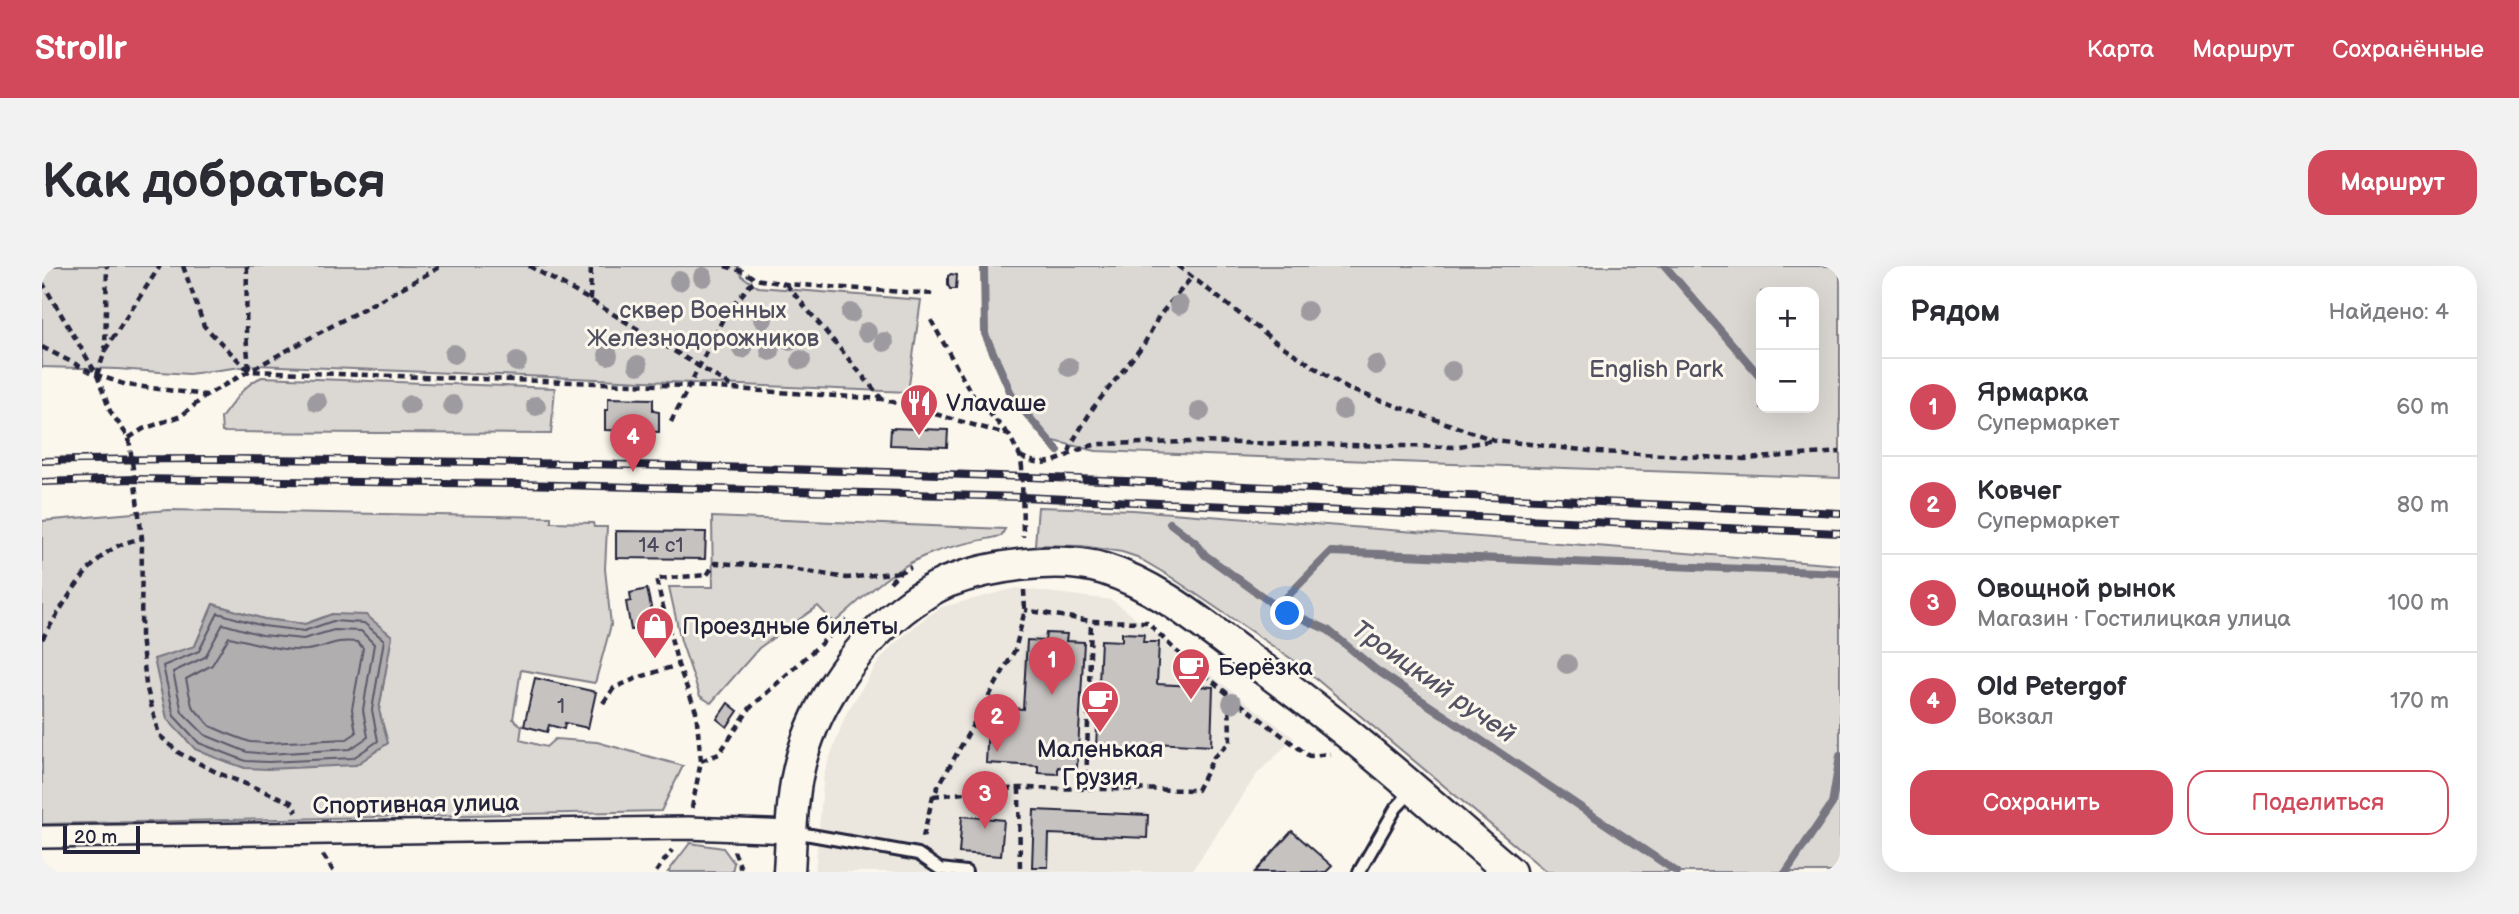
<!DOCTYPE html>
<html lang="ru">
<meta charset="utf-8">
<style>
body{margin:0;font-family:"Balsamiq Sans",sans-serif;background:#f2f2f3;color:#2b2b33}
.controls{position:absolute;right:21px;top:21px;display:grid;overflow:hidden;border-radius:14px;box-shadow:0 7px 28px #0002}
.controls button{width:63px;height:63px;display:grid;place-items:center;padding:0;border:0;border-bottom:2px solid #e1e1e2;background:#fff;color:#2b2b33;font:35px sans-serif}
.scale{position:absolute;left:21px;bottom:18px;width:77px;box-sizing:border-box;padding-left:7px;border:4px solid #22223b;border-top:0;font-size:19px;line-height:24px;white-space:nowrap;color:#22223b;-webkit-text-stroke:5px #fbf7ec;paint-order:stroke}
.you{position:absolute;left:1246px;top:348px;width:24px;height:24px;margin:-18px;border:5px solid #fff;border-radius:50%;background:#1a73e8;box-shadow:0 0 0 10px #1a73e833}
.badge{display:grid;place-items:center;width:46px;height:46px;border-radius:50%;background:#d1495b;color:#fff;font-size:23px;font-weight:700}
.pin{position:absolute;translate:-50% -58px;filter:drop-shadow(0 2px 4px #0008)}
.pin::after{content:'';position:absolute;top:37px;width:24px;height:21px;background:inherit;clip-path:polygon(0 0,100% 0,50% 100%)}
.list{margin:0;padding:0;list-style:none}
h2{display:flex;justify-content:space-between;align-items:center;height:91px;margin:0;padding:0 28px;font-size:30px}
h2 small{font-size:23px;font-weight:400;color:#7c7c81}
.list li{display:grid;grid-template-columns:46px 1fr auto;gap:21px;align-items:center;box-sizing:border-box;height:98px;padding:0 28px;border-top:2px solid #e1e1e2}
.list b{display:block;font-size:26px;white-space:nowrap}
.list p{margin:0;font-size:23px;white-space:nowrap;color:#7c7c81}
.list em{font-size:23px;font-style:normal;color:#7c7c81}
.actions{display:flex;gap:14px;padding:21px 28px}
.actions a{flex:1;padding:16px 0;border:2px solid #d1495b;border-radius:21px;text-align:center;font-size:24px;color:#d1495b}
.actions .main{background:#d1495b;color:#fff}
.map{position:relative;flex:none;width:1798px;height:606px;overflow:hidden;border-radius:21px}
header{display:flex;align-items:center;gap:42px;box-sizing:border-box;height:98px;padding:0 35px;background:#d1495b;color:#fff}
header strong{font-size:33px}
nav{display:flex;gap:38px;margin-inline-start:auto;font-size:24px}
.intro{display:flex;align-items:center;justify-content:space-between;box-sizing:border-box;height:168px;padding:0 42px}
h1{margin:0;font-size:49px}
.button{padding:18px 32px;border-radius:21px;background:#d1495b;color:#fff;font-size:24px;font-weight:700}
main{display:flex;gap:42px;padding:0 42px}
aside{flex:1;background:#fff;border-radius:21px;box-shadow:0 7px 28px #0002}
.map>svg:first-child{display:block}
.built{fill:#ebe7df}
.green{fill:#dbd8d3;stroke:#7e7d87;stroke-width:2;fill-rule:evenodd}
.water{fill:#b1aeb0;stroke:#787681;stroke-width:2}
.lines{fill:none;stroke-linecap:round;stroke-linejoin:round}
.shore{stroke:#5b5a6a;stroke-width:2}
.stream{stroke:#787681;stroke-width:8}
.building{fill:#c6c2c0;stroke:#22223b;stroke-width:2}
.service-casing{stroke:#22223b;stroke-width:16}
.minor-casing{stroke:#22223b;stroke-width:26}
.secondary-casing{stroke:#22223b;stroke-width:35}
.path{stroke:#22223b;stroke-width:4.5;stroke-dasharray:7 5;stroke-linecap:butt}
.service{stroke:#fbf7ec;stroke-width:10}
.minor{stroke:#fbf7ec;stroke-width:21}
.secondary{stroke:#fbf7ec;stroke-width:30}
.rail-casing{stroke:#22223b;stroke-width:8}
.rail{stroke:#fbf7ec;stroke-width:5;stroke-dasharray:16;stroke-linecap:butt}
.tree{fill:#9d9ba0}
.labels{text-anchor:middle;stroke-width:6;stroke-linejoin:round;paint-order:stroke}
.number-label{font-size:21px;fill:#4b4a5c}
.park-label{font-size:24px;fill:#505061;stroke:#fbf7ec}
.poi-label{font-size:24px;fill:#22223b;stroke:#fbf7ec;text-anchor:start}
.street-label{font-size:24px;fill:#22223b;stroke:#fbf7ec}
.water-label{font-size:26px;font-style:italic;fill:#545364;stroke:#fbf7ec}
</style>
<header>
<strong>Strollr</strong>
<nav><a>Карта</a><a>Маршрут</a><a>Сохранённые</a></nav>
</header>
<div class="intro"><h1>Как добраться</h1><a class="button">Маршрут</a></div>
<main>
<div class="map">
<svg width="1798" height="606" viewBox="0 0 1798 606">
<rect width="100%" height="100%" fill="#fbf7ec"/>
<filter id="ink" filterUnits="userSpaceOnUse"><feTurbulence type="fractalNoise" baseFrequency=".0143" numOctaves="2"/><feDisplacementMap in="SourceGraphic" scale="14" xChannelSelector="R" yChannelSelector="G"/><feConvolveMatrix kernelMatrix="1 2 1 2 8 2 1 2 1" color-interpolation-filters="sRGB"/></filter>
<g filter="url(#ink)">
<polygon class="built" points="974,322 1070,334 1252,472 1215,508 1149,606 773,606 782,507 804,448 836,396 851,379 884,351 900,341"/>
<g class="green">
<polygon points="0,0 696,0 700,10 716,21 879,34 866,126 214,99 147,108 75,103 0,101"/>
<path d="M942 0H1798V212L1054 185 1008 174 971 132 943 68ZM1719 26H1772V142H1719Z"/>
<path d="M220 111 513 122 509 168 180 166 179 152C191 137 202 118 220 111Z"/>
<polygon points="996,241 1091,244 1798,299 1798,606 1505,606 1254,396 1129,311 1095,291 1080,286 1040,280 993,279"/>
<path d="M126 244 509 251V256L551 257 552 261H565L563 303 569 359 553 417 479 404 471 453 480 460 478 474 504 481 513 473 555 476 641 500 619 545 0 558V255ZM171 338 222 353 263 358 290 348 349 371 337 444 203 502 153 483 113 394 153 380Z"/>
<path d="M670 251 963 263 959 270C936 275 912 279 890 287 851 301 822 331 792 357L776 340 717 382 669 437 658 430 639 375 627 321H671Z"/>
<polygon points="648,577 681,582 692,597 690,606 626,606"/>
</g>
<polygon class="water" points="171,338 222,353 263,358 290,348 324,349 350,370 337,444 346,477 314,499 225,503 203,502 174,492 153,483 125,453 112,393 153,380"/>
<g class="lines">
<g class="shore">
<polygon points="176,347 221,360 262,365 291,355 322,357 342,374 330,444 336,475 311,492 226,496 204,495 157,477 132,450 121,400 157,385"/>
<polygon points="181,358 220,369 261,373 292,364 319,365 332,378 321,444 326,471 308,483 226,488 205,486 163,469 140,446 131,406 163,391"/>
<path d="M187 371C212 376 239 386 265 384 285 382 291 373 315 376L321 382 310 443 314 467 305 473 225 477 208 476 184 467 168 460 150 440 144 413 170 399Z"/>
</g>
<g class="stream">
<polyline points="942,0 943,68 971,132 1016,185"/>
<polyline points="1623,0 1716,108"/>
<polyline points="1128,257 1154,277 1163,289 1235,341 1286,364 1333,403 1635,606"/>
<polyline points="1235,341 1289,286 1798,307"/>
<polyline points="1744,606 1790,538 1798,490"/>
</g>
</g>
<g class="building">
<polygon points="909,8 915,9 914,23 908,23 906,19 906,10"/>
<polygon points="566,132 611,133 611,145 617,146 617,166 563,164 563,144 566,144"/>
<polygon points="849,162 906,164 905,181 848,179"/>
<polygon points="574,265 664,266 663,293 574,292"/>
<polygon points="605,323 614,363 595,366 595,363 589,364 584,336 589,335 588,327"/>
<polygon points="1004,367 1025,368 1024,375 1042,376 1035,502 1016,501 1016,508 996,507 996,500 944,497 947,440 981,443 985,374 1003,375"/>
<polygon points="1080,367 1102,368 1101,376 1117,376 1115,418 1171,421 1169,480 1112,477 1112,484 1097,483 1097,492 1071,491 1072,482 1054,482 1059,374 1080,375"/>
<polygon points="493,412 554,426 546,462 523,457 522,463 507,459 505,466 482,460"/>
<polygon points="686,437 696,445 685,461 675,453"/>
<polygon points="992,544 1106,549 1105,572 1007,568 1006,601 990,601"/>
<polygon points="920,550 962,554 959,590 917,587"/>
<polygon points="1250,565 1290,600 1284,606 1213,606"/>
</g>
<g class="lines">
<defs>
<g id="service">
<polyline points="752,566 876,588 898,603 924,606"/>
<polyline points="1317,606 1354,542 1371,524"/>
</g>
<polyline id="minor" points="0,571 646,562 749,566"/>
<path id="secondary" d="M747 606C749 575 749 542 755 511 768 445 808 386 860 344 874 333 889 323 905 316 948 300 1017 289 1062 303 1114 319 1158 356 1201 388 1230 409 1258 430 1286 452 1349 501 1408 555 1468 606"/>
</defs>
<use href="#service" class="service-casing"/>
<use href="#minor" class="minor-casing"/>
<use href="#secondary" class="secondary-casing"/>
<g class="path">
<polyline points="141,0 162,60 207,105 646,120 840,133 967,169 978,190 980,201 981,271"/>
<polyline points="205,0 204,68 207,104"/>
<polyline points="487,0 548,34 691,121"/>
<polyline points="683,0 703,6 713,13 744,18 892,28"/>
<polyline points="1136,0 1231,74 1306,123 1452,174 1557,186 1702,193 1798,186"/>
<polyline points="0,16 55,109 68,145 87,172 100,272 99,369 104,419 117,469 137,487 176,507 249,536 255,546"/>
<polyline points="744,18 839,132"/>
<polyline points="548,34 549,0"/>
<polyline points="889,54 929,127 967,169"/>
<polyline points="0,81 55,109 85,119 164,129"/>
<polyline points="63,84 118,0"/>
<polyline points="55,109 63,85 65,0"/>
<polyline points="629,156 683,49 713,13"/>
<polyline points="87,172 101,163 139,150 165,129 207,105 400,0"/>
<polyline points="1027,186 1031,175 1051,142 1102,78 1117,50 1150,11"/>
<path d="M978 190C1014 209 1023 182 1059 178L1149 176 1412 181 1452 174"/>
<polyline points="848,316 858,306 869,301"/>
<path d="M0 373C20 342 44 294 78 279 85 276 93 274 100 272"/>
<polyline points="1188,430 1267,490 1288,488"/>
<polyline points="561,437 572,422 595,412 636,399"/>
<polyline points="659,495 677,488 708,442 805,354"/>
<polyline points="977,522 978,606"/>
<polyline points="1044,523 1049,355"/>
<polyline points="891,530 977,522 1155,524 1172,491 1188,476 1187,429 1133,384 1105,356 1049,355 983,344"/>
<polyline points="650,542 659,495 654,445 636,399 614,313 665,309 673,297 731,300 805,312 858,306"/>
<polyline points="881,571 891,530 973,384 983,344 982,324"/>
<polyline points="692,585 698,600 698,606"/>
<polyline points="281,589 292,606"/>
<polyline points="614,606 630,584"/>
</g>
<use href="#service" class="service"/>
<use href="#minor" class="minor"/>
<use href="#secondary" class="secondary"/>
<defs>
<g id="rail">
<path d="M0 195C160 191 319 194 479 197 919 204 1358 227 1798 247"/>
<polyline points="0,216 92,213 477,218 980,231 1798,267"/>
</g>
</defs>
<use href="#rail" class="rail-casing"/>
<use href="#rail" class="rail"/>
</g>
<g class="tree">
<circle cx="661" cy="11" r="10"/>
<circle cx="637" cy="15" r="10"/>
<circle cx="1137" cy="39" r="10"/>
<circle cx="1265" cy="45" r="10"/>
<circle cx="809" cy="47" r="10"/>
<circle cx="721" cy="53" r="10"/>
<circle cx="825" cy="66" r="10"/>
<circle cx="748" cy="75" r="10"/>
<circle cx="842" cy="76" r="10"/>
<circle cx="700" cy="83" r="10"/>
<circle cx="728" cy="85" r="10"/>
<circle cx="412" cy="88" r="10"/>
<circle cx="566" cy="89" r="10"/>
<circle cx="759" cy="94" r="10"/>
<circle cx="475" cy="96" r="10"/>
<circle cx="596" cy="99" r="10"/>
<circle cx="1334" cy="99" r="10"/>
<circle cx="1027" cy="101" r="10"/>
<circle cx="1410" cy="105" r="10"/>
<circle cx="275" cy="136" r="10"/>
<circle cx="368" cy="139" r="10"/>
<circle cx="411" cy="139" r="10"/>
<circle cx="494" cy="140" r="10"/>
<circle cx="1301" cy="144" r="10"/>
<circle cx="1158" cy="145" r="10"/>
<circle cx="1525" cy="398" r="10"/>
<circle cx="1190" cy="437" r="10"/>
</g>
</g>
<defs>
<symbol id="restaurant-pin" viewBox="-11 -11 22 30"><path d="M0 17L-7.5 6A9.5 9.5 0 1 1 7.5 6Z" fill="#d1495b" stroke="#fbf7ec"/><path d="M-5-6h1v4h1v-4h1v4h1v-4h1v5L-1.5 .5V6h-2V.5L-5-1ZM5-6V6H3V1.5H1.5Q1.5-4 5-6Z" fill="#fff"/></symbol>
<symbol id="shop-pin" viewBox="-11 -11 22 30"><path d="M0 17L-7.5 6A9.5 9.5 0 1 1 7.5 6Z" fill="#d1495b" stroke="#fbf7ec"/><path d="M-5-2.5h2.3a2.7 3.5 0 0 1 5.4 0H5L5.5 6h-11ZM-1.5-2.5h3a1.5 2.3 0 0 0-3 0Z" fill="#fff"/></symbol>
<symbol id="cafe-pin" viewBox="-11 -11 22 30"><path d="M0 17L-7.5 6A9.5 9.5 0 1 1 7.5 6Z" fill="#d1495b" stroke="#fbf7ec"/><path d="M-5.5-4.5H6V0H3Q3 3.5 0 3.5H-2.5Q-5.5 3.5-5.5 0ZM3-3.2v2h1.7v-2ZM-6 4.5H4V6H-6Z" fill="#fff"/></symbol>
</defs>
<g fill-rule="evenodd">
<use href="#restaurant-pin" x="855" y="115" width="44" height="60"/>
<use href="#shop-pin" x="591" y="338" width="44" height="60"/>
<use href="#cafe-pin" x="1127" y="379" width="44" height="60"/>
<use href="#cafe-pin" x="1036" y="412" width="44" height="60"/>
</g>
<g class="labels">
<g class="number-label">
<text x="619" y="286">14 с1</text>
<text x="519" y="447">1</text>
</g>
<g class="park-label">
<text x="661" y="52">сквер Военных<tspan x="661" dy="28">Железнодорожников</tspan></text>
<text x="1614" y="111">English Park</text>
</g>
<g class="poi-label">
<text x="904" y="145">Vлаvаше</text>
<text x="640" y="368">Проездные билеты</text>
<text x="1176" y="409">Берёзка</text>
<text x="1058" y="491" text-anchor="middle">Маленькая<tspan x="1058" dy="28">Грузия</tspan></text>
</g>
<g class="street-label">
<text transform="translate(374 538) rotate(-1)" y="8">Спортивная улица</text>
</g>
<g class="water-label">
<text transform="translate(1392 415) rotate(35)" y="9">Троицкий ручей</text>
</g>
</g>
</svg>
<div class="controls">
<button>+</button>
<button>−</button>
</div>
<div class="scale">20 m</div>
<div class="you"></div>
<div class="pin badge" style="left:1010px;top:429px">1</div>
<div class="pin badge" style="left:955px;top:486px">2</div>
<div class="pin badge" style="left:943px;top:563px">3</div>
<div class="pin badge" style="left:591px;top:206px">4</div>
</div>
<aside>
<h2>Рядом<small>Найдено: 4</small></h2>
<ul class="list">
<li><span class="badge">1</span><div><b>Ярмарка</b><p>Супермаркет</p></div><em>60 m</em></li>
<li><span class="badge">2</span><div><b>Ковчег</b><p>Супермаркет</p></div><em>80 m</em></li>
<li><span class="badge">3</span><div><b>Овощной рынок</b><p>Магазин · Гостилицкая улица</p></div><em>100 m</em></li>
<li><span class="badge">4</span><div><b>Old Petergof</b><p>Вокзал</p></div><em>170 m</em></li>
</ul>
<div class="actions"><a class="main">Сохранить</a><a>Поделиться</a></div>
</aside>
</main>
